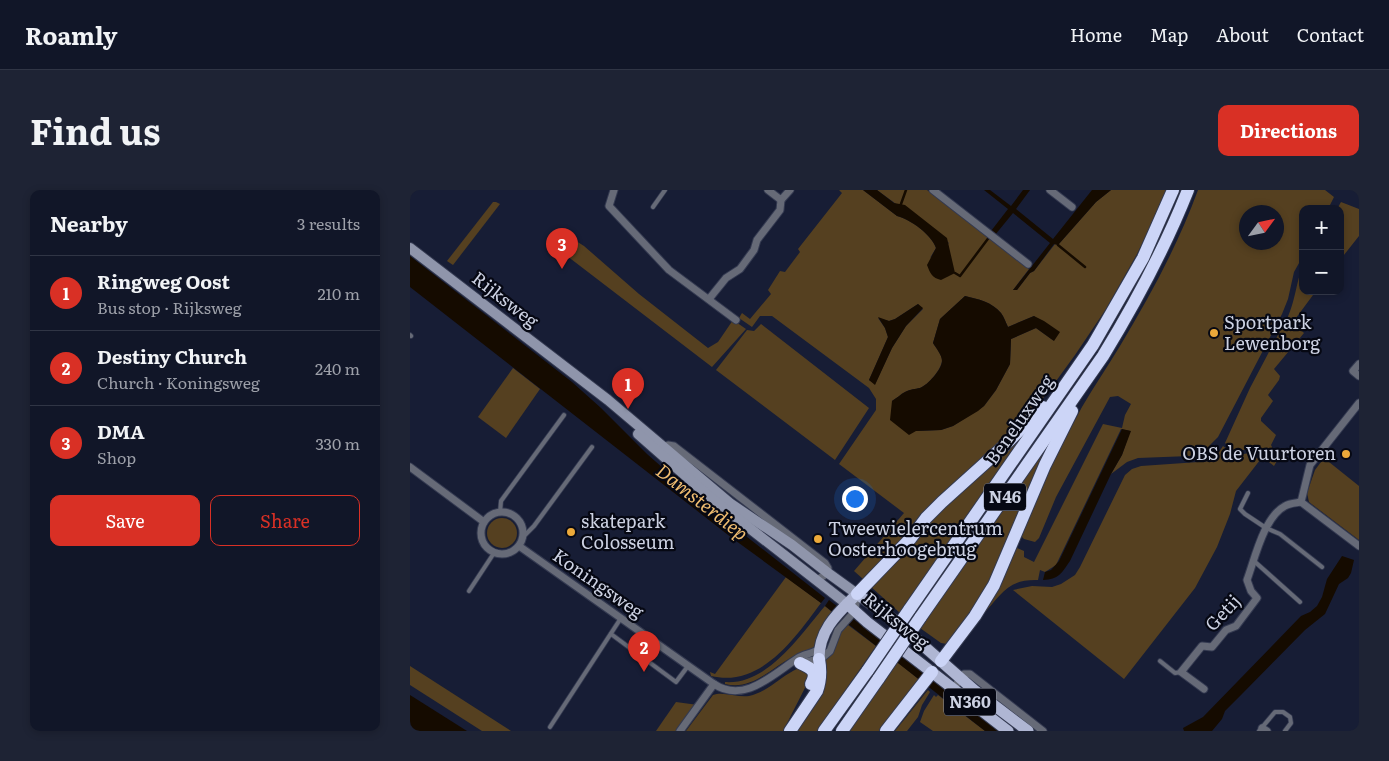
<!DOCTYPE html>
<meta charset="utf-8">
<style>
body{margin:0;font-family:Literata,serif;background:#1e2334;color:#f1f3f6}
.controls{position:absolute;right:15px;top:15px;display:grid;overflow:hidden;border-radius:10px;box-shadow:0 2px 8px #0003}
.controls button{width:45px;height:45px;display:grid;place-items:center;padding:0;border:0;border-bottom:1px solid #303545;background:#111628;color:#f1f3f6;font:25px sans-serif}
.compass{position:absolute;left:829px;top:15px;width:45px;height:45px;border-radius:50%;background:#111628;box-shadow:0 2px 8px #0003;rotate:57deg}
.you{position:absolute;left:444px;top:308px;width:18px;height:18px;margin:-12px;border:4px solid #fff;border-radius:50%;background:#1a73e8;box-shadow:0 0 0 8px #1a73e833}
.badge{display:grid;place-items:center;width:32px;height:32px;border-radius:50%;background:#d93025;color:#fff;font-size:16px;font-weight:700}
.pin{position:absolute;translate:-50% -41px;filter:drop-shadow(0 1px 2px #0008)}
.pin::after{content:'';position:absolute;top:26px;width:18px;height:15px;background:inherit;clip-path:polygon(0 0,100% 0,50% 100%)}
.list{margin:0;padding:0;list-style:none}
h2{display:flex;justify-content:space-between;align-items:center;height:65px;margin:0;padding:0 20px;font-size:21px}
h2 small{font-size:16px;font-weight:400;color:#9c9fa8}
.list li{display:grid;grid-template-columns:32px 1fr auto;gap:15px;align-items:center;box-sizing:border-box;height:75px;padding:0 20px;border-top:1px solid #303545}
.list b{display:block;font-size:19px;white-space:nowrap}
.list p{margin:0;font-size:16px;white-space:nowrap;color:#9c9fa8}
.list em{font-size:16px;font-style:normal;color:#9c9fa8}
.actions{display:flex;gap:10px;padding:15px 20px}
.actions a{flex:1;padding:11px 0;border:1px solid #d93025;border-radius:10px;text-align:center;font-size:18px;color:#d93025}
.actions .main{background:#d93025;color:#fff}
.map{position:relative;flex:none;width:949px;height:541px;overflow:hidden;border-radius:10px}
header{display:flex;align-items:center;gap:30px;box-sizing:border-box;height:70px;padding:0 25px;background:#111628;border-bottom:1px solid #303545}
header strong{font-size:24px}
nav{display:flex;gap:28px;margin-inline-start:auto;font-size:18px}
.intro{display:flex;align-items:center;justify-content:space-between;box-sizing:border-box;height:120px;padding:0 30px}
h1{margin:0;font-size:35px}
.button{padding:12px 22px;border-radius:10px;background:#d93025;color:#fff;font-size:18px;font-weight:700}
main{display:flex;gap:30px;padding:0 30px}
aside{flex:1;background:#111628;border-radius:10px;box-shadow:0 2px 8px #0003}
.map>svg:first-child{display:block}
.green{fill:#554020;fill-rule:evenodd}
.water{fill:#150b00}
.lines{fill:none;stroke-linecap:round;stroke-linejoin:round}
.stream{stroke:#150b00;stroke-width:2.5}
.lane-casing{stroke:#343a51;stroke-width:5.5}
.street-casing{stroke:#343a51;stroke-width:9}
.secondary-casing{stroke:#343a51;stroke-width:12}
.primary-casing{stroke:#343a51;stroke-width:13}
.highway-casing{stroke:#343a51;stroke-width:14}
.lane{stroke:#666a77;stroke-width:4}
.street{stroke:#666a77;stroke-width:7}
.secondary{stroke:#8f95ab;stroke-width:10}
.primary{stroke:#afb6d3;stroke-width:11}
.highway{stroke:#ccd5f7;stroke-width:12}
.highway-bridge-casing{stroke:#343a51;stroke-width:14;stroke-linecap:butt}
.highway-bridge{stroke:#ccd5f7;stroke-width:12}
.poi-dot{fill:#eca93a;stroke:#060813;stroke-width:2}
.labels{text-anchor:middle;stroke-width:4.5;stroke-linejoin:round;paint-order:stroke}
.shield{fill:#060813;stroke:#9195a4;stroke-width:1}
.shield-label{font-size:16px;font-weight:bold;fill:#ccd1e2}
.street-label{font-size:18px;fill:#ccd1e2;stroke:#060813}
.poi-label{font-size:18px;fill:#ccd1e2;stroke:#060813;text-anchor:start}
.water-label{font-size:19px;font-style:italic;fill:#efbc70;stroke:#060813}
</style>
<header>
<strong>Roamly</strong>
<nav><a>Home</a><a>Map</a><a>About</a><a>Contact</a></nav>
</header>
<div class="intro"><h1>Find us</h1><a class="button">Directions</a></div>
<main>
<aside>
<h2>Nearby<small>3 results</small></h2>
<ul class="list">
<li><span class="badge">1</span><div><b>Ringweg Oost</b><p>Bus stop · Rijksweg</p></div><em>210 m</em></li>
<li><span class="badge">2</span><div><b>Destiny Church</b><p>Church · Koningsweg</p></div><em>240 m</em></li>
<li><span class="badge">3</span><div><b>DMA</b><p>Shop</p></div><em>330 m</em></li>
</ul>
<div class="actions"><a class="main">Save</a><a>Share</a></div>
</aside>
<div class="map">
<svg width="949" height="541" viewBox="0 0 949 541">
<rect width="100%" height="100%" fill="#171d35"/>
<g class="green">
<path d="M429 0H453L487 26C500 29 522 45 526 58L520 68 539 53 467 0H517L619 79 603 100H607L620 83 624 81 645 54 648 55 686 12 701 0H758L727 64 696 119 665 165 641 198 614 232 453 389 444 381 494 323 429 274 466 220V209L459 198 362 126H350L342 137 329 128 332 123 340 129 361 104 358 100 370 81 375 82 390 62 388 59 432 3ZM555 106C568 109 582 112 591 123 594 127 596 133 598 137L624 126 644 151 626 138 601 149 600 174 586 200 574 216 543 236 531 240 506 241 482 223V211C487 208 491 204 495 202 501 199 505 199 510 198 518 195 532 179 532 170 532 165 526 158 523 153L530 129ZM508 114 513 119 496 136 482 158 465 194 459 190 478 147 475 138 468 128 479 131 485 129Z"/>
<path d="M788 0H915L924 7 918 19H893V66L884 82 878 109 872 124 808 247 800 255 794 263 780 266 728 268 717 272 701 284 712 265 720 241 711 239 646 375 635 382 630 380 628 390C596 389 592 405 572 425 587 406 595 380 605 357L614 361V367L624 372 693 234 712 238 715 225 721 214 708 206 700 207 646 307 629 348 625 352 614 349 610 345 612 339C631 298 650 257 672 217 684 196 698 176 710 156 740 106 768 55 788 0ZM836 22H866V52H836Z"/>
<polygon points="83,12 86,12 90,14 43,75 37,71"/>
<polygon points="931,12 949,19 949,46 930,70 930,19 927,19"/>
<polygon points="163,49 174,56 229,104 298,158 308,152 323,130 336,139 302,177 144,56 153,56"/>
<path d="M893 77V101H906L883 132 894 143 864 179 870 186 869 190 858 205 863 211 851 228V231L866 245 861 255 868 269 864 276 844 260 839 259 828 261 824 260 815 253 840 198 870 141C877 131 881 120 884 108 887 97 888 87 893 77Z"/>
<polygon points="351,134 459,218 425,270 306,180 337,140 344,141"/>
<polygon points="103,178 130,199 96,248 68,227"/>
<polygon points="619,237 490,423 460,396 528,320"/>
<polygon points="644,246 574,408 537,454 531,453 510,438"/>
<path d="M813 256C823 264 826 266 839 263L850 270 826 301 820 324 807 357 785 398 714 489 603 400 622 396 642 397 651 394 665 385 670 377 715 285 722 279 731 276 803 271Z"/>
<polygon points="914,268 949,296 949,350 899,312 897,303 905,280"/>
<circle cx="92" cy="343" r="15"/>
<path d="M376 387 411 413C385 448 351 498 301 486L300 482 305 484Z"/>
<path d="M415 416 423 423C418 432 410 454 402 459 396 463 389 463 384 466 361 478 342 501 315 494V492C358 495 390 445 415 416Z"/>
<path d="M438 435 466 456 407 541H387C403 518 422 499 415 470 431 460 422 444 438 435Z"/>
<polygon points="487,472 511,491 473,541 439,541"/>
<polygon points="0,476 101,541 72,541 0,495"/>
<path d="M389 478 398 482 399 490 373 541H276L303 505C313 501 328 508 339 506 358 502 372 485 389 478Z"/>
<polygon points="518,500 520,502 512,515 508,527 497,541 485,541"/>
<polygon points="524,505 526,507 528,505 575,541 523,541 510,532 514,521"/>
<polygon points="266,512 288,515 268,541 246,541"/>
</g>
<g class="water">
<path d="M453 0H467L484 13 495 15 537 48 545 83 531 90C522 88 520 83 517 75L526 58C522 45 500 29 487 26Z"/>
<polygon points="574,0 580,0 601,16 613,0 620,0 606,19 643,49 682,0 701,0 686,12 648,55 644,54 624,81 620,83 607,100 603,100 640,53 603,23 585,45 581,41 598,19"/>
<polygon points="0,66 162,192 191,218 237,264 285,306 415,408 411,413 322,348 0,97"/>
<path d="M555 106C568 109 582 112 591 123 594 127 596 133 598 137L624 126 634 131 650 142 644 151 626 138 601 149 600 174 586 200 574 216 568 221 543 236 531 240 506 241 499 245 480 230 482 211C487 208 491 204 495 202 501 199 505 199 510 198 518 195 532 179 532 171 532 165 526 158 523 153L530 129Z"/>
<polygon points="508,114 513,118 496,136 482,158 465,195 459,190 478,147 475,138 468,127 479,131 485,129"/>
<path d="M712 239 721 241 712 265 701 284 660 371C651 384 649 389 633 390L635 382 641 380 649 371Z"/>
<polygon points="932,366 944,370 941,383 938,388 929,394 915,424 895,440 831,505 815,521 812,529 802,541 774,541 773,538 793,527 891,426 900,422 907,416 912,407 917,389"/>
<polygon points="419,410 588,541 575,541 415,416"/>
<polygon points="0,505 57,541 0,541"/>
</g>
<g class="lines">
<g class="stream">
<polyline points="491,14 496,0"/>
<polyline points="648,55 675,77"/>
<polyline points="545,83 550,86 580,46"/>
</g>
<defs>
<g id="lane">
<polyline points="243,17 255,0"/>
<polyline points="0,145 1,146"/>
<polyline points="838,303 830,319 835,324 856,338 870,344 912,377"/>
<polyline points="90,323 91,311 154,225"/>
<polyline points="113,347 124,336 182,257"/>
<polyline points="844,371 890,412"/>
<polyline points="59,401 84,363"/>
<polyline points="201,444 266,492 278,476"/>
<polyline points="750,471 765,483 771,482"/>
<polyline points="140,537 211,428"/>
<polyline points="849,541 865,522 873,522 880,527 881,533 875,541"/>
</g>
<g id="street">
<polyline points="204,0 199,16 259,80 326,130"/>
<polyline points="358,0 371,10 380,0"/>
<polyline points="523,0 618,74"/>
<polyline points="640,0 662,17"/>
<polyline points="299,109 316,88 330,79 344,60 347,50 370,20 371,10"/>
<polyline points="949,174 943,181 949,186"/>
<polyline points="252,259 258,255 264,256 415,373 418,378 418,383 407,390"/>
<polyline points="0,277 74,332"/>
<polyline points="891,312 900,275 949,213"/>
<polyline points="891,312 949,356"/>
<circle cx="92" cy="343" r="21"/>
<path d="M109 356 304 494C334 514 362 485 388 468 394 464 402 464 409 459"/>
<polyline points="391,473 409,469 413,467 420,461 428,440 445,421 447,404"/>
<polyline points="544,499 550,488 554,484 560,484 633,541"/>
<path d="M794 499 771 482 792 456 802 457 816 440 826 436 847 408 841 401 837 390C845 368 854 327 875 316 880 313 886 313 891 312"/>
<polyline points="852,538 857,541"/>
<polyline points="270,541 304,494"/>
</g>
<g id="secondary">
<polyline points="0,58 198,210 321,314 382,355 418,383 447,404"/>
<polyline points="228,244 301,308 437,414"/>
</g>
<g id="primary">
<polyline points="437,414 457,432 598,541"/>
<path d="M409 469C409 439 428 423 447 404L484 430 564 500 618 541"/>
</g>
<g id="highway">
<polyline points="447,404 501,348 516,328 532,312 593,257 633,217"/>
<polyline points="499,420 683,155 733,68 763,0"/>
<path d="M510 428 693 166C726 112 755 58 778 0"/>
<polyline points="531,471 565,426 584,395 635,275 662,221"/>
<path d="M390 473C401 478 408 481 401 494"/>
<path d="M380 541 407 501C411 490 411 480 409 469"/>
<polyline points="414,541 458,480"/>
<polyline points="432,541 469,488"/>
<polyline points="476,541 522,482"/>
</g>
</defs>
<use href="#lane" class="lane-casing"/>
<use href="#street" class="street-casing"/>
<use href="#secondary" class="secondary-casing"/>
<use href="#primary" class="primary-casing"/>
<use href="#highway" class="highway-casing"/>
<use href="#lane" class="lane"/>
<use href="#street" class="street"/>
<use href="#secondary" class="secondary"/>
<use href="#primary" class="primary"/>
<use href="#highway" class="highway"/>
<defs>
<g id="highway-bridge">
<polyline points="458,480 499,420"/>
<polyline points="469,488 510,428"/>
</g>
</defs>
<use href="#highway-bridge" class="highway-bridge-casing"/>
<use href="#highway-bridge" class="highway-bridge"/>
</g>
<g class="poi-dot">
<circle cx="804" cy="143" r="5"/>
<circle cx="936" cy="264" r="5"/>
<circle cx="161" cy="342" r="5"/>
<circle cx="408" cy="349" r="5"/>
</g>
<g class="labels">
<g class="shield">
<rect x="574" y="293.5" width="42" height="27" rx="4"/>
<rect x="534" y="498.5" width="52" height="27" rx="4"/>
</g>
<g class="shield-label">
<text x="595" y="313">N46</text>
<text x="560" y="518">N360</text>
</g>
<g class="street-label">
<text transform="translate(95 110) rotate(38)" y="6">Rijksweg</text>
<text transform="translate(610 230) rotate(-55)" y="6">Beneluxweg</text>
<text transform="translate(188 394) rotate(35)" y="6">Koningsweg</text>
<text transform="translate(813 423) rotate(-47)" y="6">Getij</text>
<text transform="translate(486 431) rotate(39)" y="6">Rijksweg</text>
</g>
<g class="poi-label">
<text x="814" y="139">Sportpark<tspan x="814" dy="21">Lewenborg</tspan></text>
<text x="926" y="270" text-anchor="end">OBS de Vuurtoren</text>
<text x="171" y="338">skatepark<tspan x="171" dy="21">Colosseum</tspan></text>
<text x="418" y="345">Tweewielercentrum<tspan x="418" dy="21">Oosterhoogebrug</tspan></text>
</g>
<g class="water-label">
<text transform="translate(292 312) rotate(38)" y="7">Damsterdiep</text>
</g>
</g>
</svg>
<div class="controls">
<button>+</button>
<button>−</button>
</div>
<svg class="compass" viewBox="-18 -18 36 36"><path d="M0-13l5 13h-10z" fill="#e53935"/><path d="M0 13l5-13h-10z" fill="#9c9fa8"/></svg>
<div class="you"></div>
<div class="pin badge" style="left:218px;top:219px">1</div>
<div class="pin badge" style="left:234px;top:482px">2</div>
<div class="pin badge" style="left:152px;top:79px">3</div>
</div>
</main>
